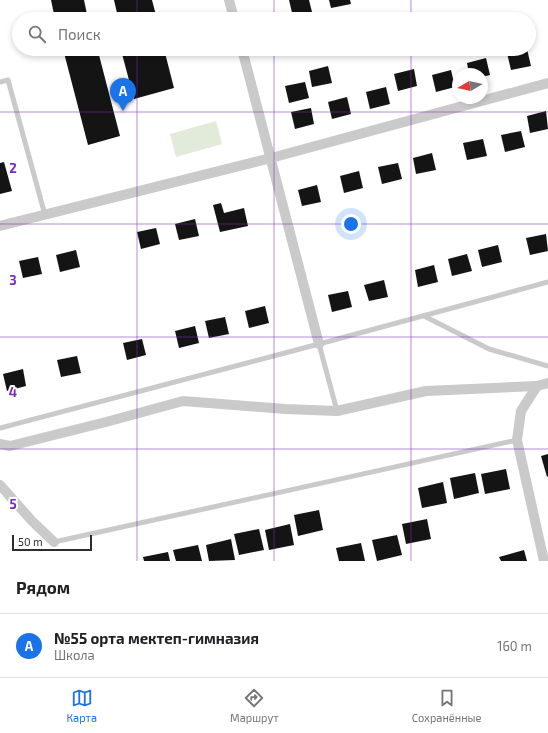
<!DOCTYPE html>
<html lang="ru">
<meta charset="utf-8">
<style>
body{margin:0;font-family:"Exo 2",sans-serif;background:#f6f6f6;color:#202124}
.compass{position:absolute;left:452px;top:68px;width:36px;height:36px;border-radius:50%;background:#fff;box-shadow:0 2px 6px #0003;rotate:261deg}
.scale{position:absolute;left:12px;bottom:10px;width:80px;box-sizing:border-box;padding-left:4px;border:2px solid #2d2d2d;border-top:0;font-size:11px;line-height:14px;white-space:nowrap;color:#2d2d2d;-webkit-text-stroke:3px #fff;paint-order:stroke}
.you{position:absolute;left:351px;top:224px;width:14px;height:14px;margin:-10px;border:3px solid #fff;border-radius:50%;background:#1a73e8;box-shadow:0 0 0 6px #1a73e833}
.badge{display:grid;place-items:center;width:26px;height:26px;border-radius:50%;background:#1a73e8;color:#fff;font-size:13px;font-weight:700}
.pin{position:absolute;translate:-50% -33px;filter:drop-shadow(0 1px 2px #0008)}
.pin::after{content:'';position:absolute;top:21px;width:14px;height:12px;background:inherit;clip-path:polygon(0 0,100% 0,50% 100%)}
.list{margin:0;padding:0;list-style:none}
h2{display:flex;justify-content:space-between;align-items:center;height:52px;margin:0;padding:0 16px;font-size:17px}
h2 small{font-size:13px;font-weight:400;color:#757577}
.list li{display:grid;grid-template-columns:26px 1fr auto;gap:12px;align-items:center;box-sizing:border-box;height:64px;padding:0 16px;border-top:1px solid #e0e0e0}
.list b{display:block;font-size:15px;white-space:nowrap}
.list p{margin:0;font-size:13px;white-space:nowrap;color:#757577}
.list em{font-size:13px;font-style:normal;color:#757577}
.icon{flex:none;width:22px;height:22px;fill:none;stroke:currentColor;stroke-width:2;stroke-linecap:round;stroke-linejoin:round}
.map{position:relative;flex:none;width:548px;height:561px;overflow:hidden}
.search{position:absolute;background:#fff;box-shadow:0 2px 6px #0003;left:12px;right:12px;top:12px;height:44px;display:flex;align-items:center;gap:10px;box-sizing:border-box;padding:0 14px;border-radius:22px;color:#757577;font-size:15px}
.sheet{height:116px;background:#fff}
nav{display:flex;justify-content:space-around;align-items:center;box-sizing:border-box;height:56px;border-top:1px solid #e0e0e0;background:#fff;font-size:11px;color:#757577}
nav a{display:grid;justify-items:center;gap:2px}
nav .on{color:#1a73e8}
.map>svg:first-child{display:block}
.green{fill:#e2eada}
.building{fill:#141414}
.lines{fill:none;stroke-linecap:round;stroke-linejoin:round}
.service{stroke:#cacaca;stroke-width:5}
.minor{stroke:#cacaca;stroke-width:10}
.grid{fill:none;stroke:#7b2cbf;stroke-width:1;stroke-opacity:0.55}
.grid-label{font-size:13px;text-anchor:middle;font-weight:bold;fill:#7b2cbf;stroke:#fff;stroke-width:4;stroke-linejoin:round;paint-order:stroke}
</style>
<div class="map">
<svg width="548" height="561" viewBox="0 0 548 561">
<rect width="100%" height="100%" fill="#fff"/>
<polygon class="green" points="216,121 222,144 176,157 170,134"/>
<g class="building">
<polygon points="51,0 84,0 88,19 55,19"/>
<polygon points="114,0 152,0 157,19 95,19 117,13"/>
<polygon points="289,0 309,0 312,12 293,17"/>
<polygon points="329,0 350,0 351,4 331,8"/>
<polygon points="63,49 164,49 174,88 134,99 121,50 99,55 120,136 88,145"/>
<polygon points="527,49 531,66 511,70 507,53"/>
<polygon points="486,58 490,75 482,77 482,74 469,74 467,63"/>
<polygon points="328,66 332,83 312,87 309,71"/>
<polygon points="414,69 417,86 398,91 394,74"/>
<polygon points="451,70 455,87 436,92 432,75"/>
<polygon points="305,82 309,98 289,103 285,86"/>
<polygon points="386,87 390,104 370,109 366,92"/>
<polygon points="347,97 351,114 332,119 328,102"/>
<polygon points="311,108 314,124 295,129 291,112"/>
<polygon points="546,111 548,129 530,133 527,116"/>
<polygon points="521,131 525,147 505,152 501,135"/>
<polygon points="483,139 487,156 467,160 463,143"/>
<polygon points="432,153 436,170 416,174 413,158"/>
<polygon points="4,162 12,191 0,194 0,163"/>
<polygon points="398,163 402,179 382,184 378,167"/>
<polygon points="359,171 363,188 344,193 340,176"/>
<polygon points="317,185 321,202 302,206 298,190"/>
<polygon points="221,203 224,213 244,208 248,226 220,232 213,205"/>
<polygon points="195,219 199,236 179,240 175,224"/>
<polygon points="156,228 160,244 141,249 137,232"/>
<polygon points="546,234 548,251 530,255 526,238"/>
<polygon points="498,245 502,262 482,267 478,250"/>
<polygon points="76,250 80,267 60,272 56,255"/>
<polygon points="467,254 472,271 452,276 448,259"/>
<polygon points="38,257 42,274 23,278 19,261"/>
<polygon points="434,265 438,282 418,287 415,270"/>
<polygon points="384,280 388,297 369,301 364,285"/>
<polygon points="348,291 352,307 332,312 328,295"/>
<polygon points="265,306 269,323 249,328 245,311"/>
<polygon points="225,317 229,334 209,338 205,321"/>
<polygon points="195,326 199,343 179,348 175,331"/>
<polygon points="142,339 146,355 127,360 123,343"/>
<polygon points="77,356 81,373 61,377 57,360"/>
<polygon points="23,369 26,386 7,391 3,374"/>
<polygon points="548,454 548,476 547,477 541,456"/>
<polygon points="506,469 510,489 485,494 481,474"/>
<polygon points="475,473 479,493 454,499 450,478"/>
<polygon points="443,482 447,503 422,508 418,488"/>
<polygon points="319,510 323,530 298,536 294,515"/>
<polygon points="427,519 431,539 406,544 402,524"/>
<polygon points="290,524 294,545 269,550 265,530"/>
<polygon points="259,529 264,550 239,555 234,534"/>
<polygon points="397,535 402,555 377,561 372,540"/>
<polygon points="231,539 235,560 209,561 206,545"/>
<polygon points="361,543 365,561 339,561 336,548"/>
<polygon points="198,545 202,561 176,561 173,550"/>
<polygon points="524,550 527,561 501,561 499,557"/>
<polygon points="168,552 170,561 144,561 143,557"/>
</g>
<g class="lines">
<g class="service">
<polyline points="0,82 8,80 45,215"/>
<polyline points="424,316 489,349 548,366"/>
<polyline points="319,344 337,411"/>
<polyline points="0,428 319,344 548,282"/>
<polyline points="54,542 517,440"/>
</g>
<g class="minor">
<polyline points="229,0 234,19"/>
<polyline points="242,49 319,344"/>
<polyline points="0,226 271,158 548,83"/>
<polyline points="0,444 10,446 106,422 183,401 285,409 337,411 426,391 537,386"/>
<polyline points="0,485 32,521 54,542"/>
<polyline points="544,561 517,440 521,411 537,386 548,383"/>
</g>
</g>
<path class="grid" d="M137 0V19M274 0V19M411 0V19M137 49V561M274 49V561M411 49V561M0 112H548M0 224H548M0 337H548M0 449H548"/>
<g class="grid-label">
<text x="13" y="173">2</text>
<text x="13" y="285">3</text>
<text x="13" y="397">4</text>
<text x="13" y="509">5</text>
</g>
</svg>
<svg class="compass" viewBox="-18 -18 36 36"><path d="M0-13l5 13h-10z" fill="#e53935"/><path d="M0 13l5-13h-10z" fill="#757577"/></svg>
<div class="scale">50 m</div>
<div class="you"></div>
<div class="pin badge" style="left:123px;top:111px">A</div>
<div class="search"><svg class="icon" aria-label="search" viewBox="0 0 24 24"><circle cx="10" cy="10" r="6"/><path d="M15 15l6 6"/></svg>Поиск</div>
</div>
<section class="sheet">
<h2>Рядом<small></small></h2>
<ul class="list">
<li><span class="badge">A</span><div><b>№55 орта мектеп-гимназия</b><p>Школа</p></div><em>160 m</em></li>
</ul>
</section>
<nav>
<a class="on"><svg class="icon" aria-label="map" viewBox="0 0 24 24"><path d="M3 6l6-2 6 2 6-2v14l-6 2-6-2-6 2zM9 4v14M15 6v14"/></svg>Карта</a>
<a><svg class="icon" aria-label="directions" viewBox="0 0 24 24"><path d="M12 3l9 9-9 9-9-9zM9 14v-3h6M13 9l2 2-2 2"/></svg>Маршрут</a>
<a><svg class="icon" aria-label="saved" viewBox="0 0 24 24"><path d="M7 4h10v16l-5-4-5 4z"/></svg>Сохранённые</a>
</nav>
